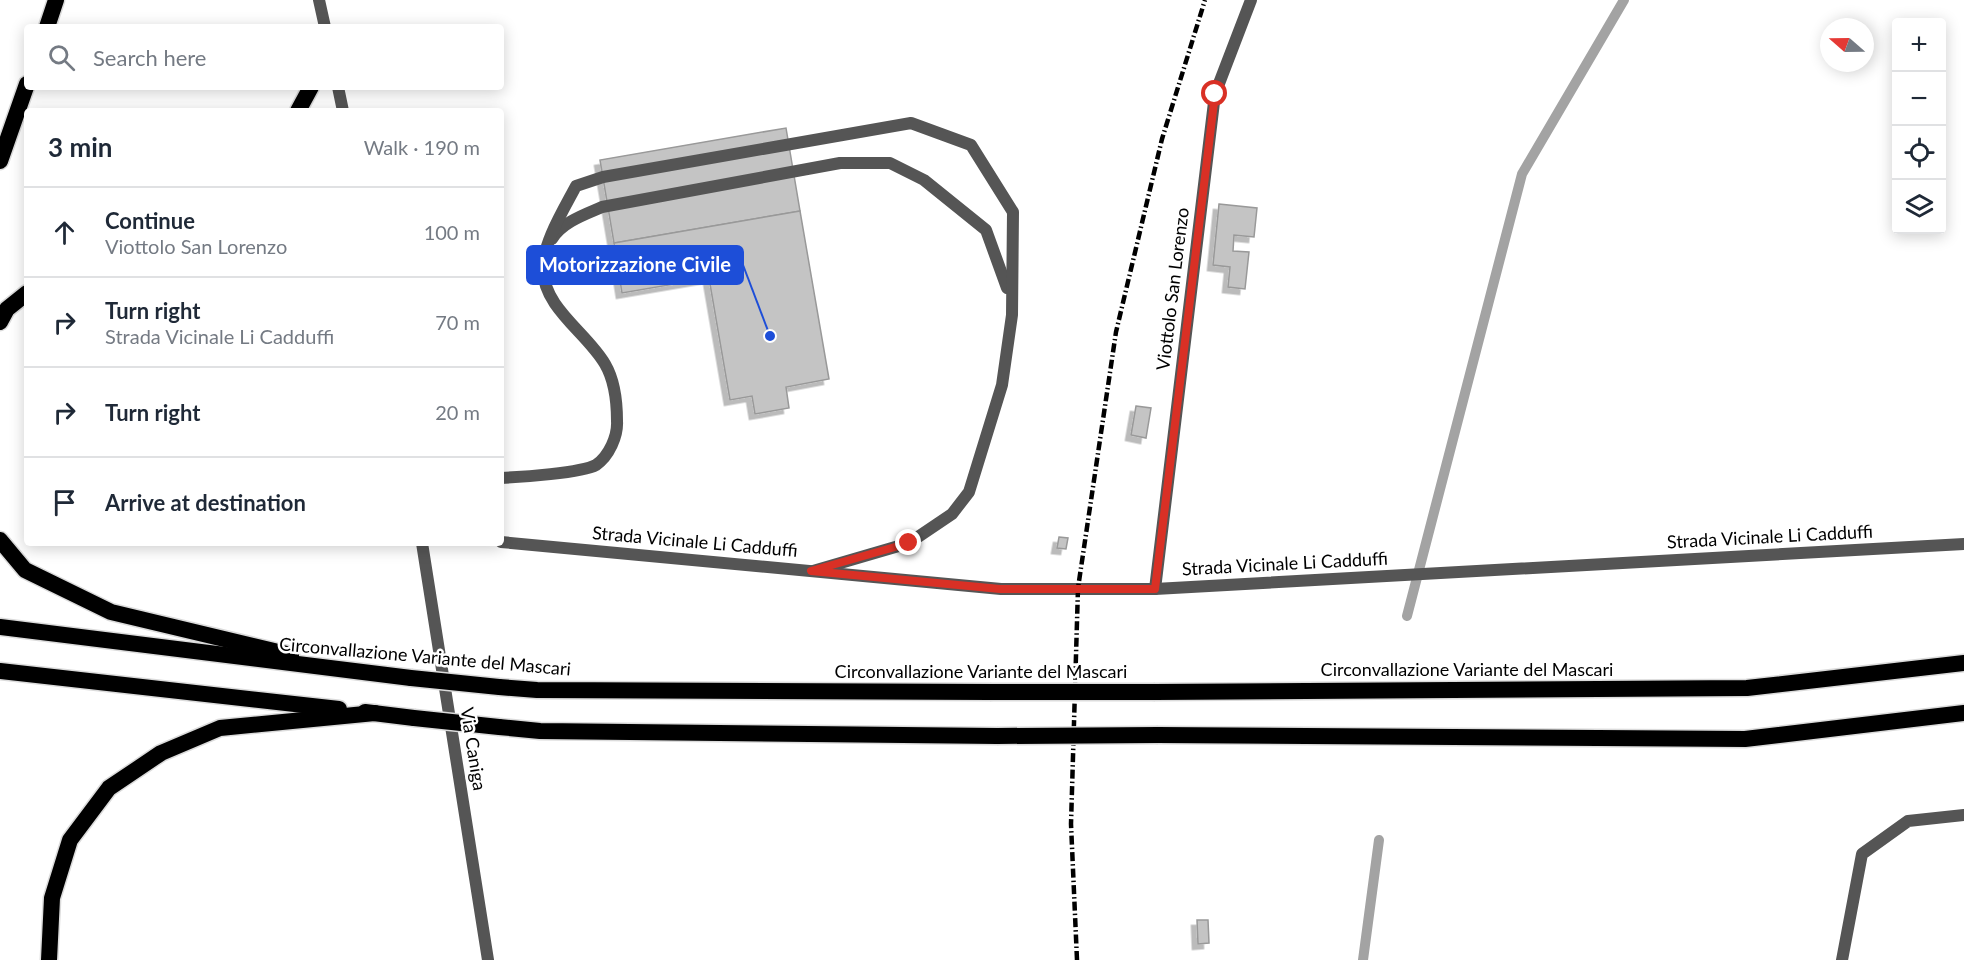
<!DOCTYPE html>
<meta charset="utf-8">
<style>
body{margin:0;font-family:Lato,sans-serif;background:#f2f2f3;color:#1f2937}
.controls{position:absolute;right:18px;top:18px;display:grid;overflow:hidden;border-radius:6px;box-shadow:0 3px 15px #0003}
.controls button{width:54px;height:54px;display:grid;place-items:center;padding:0;border:0;border-bottom:2px solid #e0e1e3;background:#fff;color:#1f2937;font:30px sans-serif}
.compass{position:absolute;left:1820px;top:18px;width:54px;height:54px;border-radius:50%;background:#fff;box-shadow:0 3px 15px #0003;rotate:290deg}
.stop{position:absolute;width:18px;height:18px;margin:-14px;border:4px solid #d93025;border-radius:50%;background:#fff}
.stop.end{background:#d93025;border-color:#fff;box-shadow:0 2px 6px #0008}
.list{margin:0;padding:0;list-style:none}
h2{display:flex;justify-content:space-between;align-items:center;height:78px;margin:0;padding:0 24px;font-size:26px}
h2 small{font-size:20px;font-weight:400;color:#747a83}
.list li{display:grid;grid-template-columns:39px 1fr auto;gap:18px;align-items:center;box-sizing:border-box;height:90px;padding:0 24px;border-top:2px solid #e0e1e3}
.list b{display:block;font-size:22px;white-space:nowrap}
.list p{margin:0;font-size:20px;white-space:nowrap;color:#747a83}
.list em{font-size:20px;font-style:normal;color:#747a83}
.icon{flex:none;width:33px;height:33px;fill:none;stroke:currentColor;stroke-width:2;stroke-linecap:round;stroke-linejoin:round}
.map{position:relative;flex:none;width:1964px;height:960px;overflow:hidden}
.search{position:absolute;background:#fff;box-shadow:0 3px 15px #0003;left:24px;top:24px;width:480px;height:66px;display:flex;align-items:center;gap:15px;box-sizing:border-box;padding:0 21px;border-radius:6px;color:#747a83;font-size:22px}
.panel{position:absolute;background:#fff;box-shadow:0 3px 15px #0003;left:24px;top:108px;width:480px;height:438px;border-radius:6px}
.map>svg:first-child{display:block}
.lines{fill:none;stroke-linecap:round;stroke-linejoin:round}
.stream{stroke:#a3a3a3;stroke-width:10}
.building{fill:#c4c4c4;stroke:#999;stroke-width:1.5;filter:url(#shadow)}
.trunk-casing{stroke:#dbdbdb;stroke-width:19}
.service{stroke:#555;stroke-width:12}
.minor{stroke:#555;stroke-width:12}
.tertiary{stroke:#555;stroke-width:12}
.trunk{stroke:#000;stroke-width:16}
.rail{stroke:#000;stroke-width:4.5;stroke-dasharray:9 3 1.5 3;stroke-linecap:butt}
.trunk-bridge-casing{stroke:#dbdbdb;stroke-width:19;stroke-linecap:butt}
.trunk-bridge{stroke:#000;stroke-width:16}
.route{stroke:#d93025;stroke-width:8}
.labels{text-anchor:middle;stroke-width:5;stroke-linejoin:round;paint-order:stroke}
.street-label{font-size:18px;fill:#000;stroke:#fff}
.leader{fill:none;stroke:#1d4ed8;stroke-width:2}
.callout-dot{fill:#1d4ed8;stroke:#fff;stroke-width:2}
.callout{fill:#1d4ed8;stroke:#1d4ed8;stroke-width:2}
.callout-label{font-size:20px;text-anchor:middle;font-weight:bold;fill:#fff}
</style>
<div class="map">
<svg width="1964" height="960" viewBox="0 0 1964 960">
<defs>
<filter id="shadow"><feDropShadow dx="-5.5" dy="5.5" stdDeviation="0" flood-color="#0004"/></filter>
</defs>
<rect width="100%" height="100%" fill="#fff"/>
<g class="lines">
<g class="stream">
<polyline points="1407,616 1522,174 1624,0"/>
<polyline points="1363,960 1379,840"/>
</g>
</g>
<g class="building">
<polygon points="786,128 800,211 614,243 600,160"/>
<polygon points="1219,204 1257,208 1254,237 1234,235 1233,251 1249,252 1245,289 1228,287 1230,267 1213,265"/>
<polygon points="800,211 829,379 786,387 789,408 755,414 752,396 730,400 709,278 622,293 614,243"/>
<polygon points="1136,406 1151,408 1146,438 1131,435"/>
<polygon points="1059,537 1068,538 1066,549 1057,548"/>
<polygon points="1197,920 1208,920 1209,943 1198,944"/>
</g>
<g class="lines">
<defs>
<g id="trunk">
<polyline points="47,27 56,0"/>
<polyline points="298,111 311,87"/>
<polyline points="0,161 27,84"/>
<polyline points="0,322 7,309 27,293"/>
<polyline points="0,540 25,570 111,612 291,655"/>
<polyline points="0,627 411,678"/>
<polyline points="0,671 339,709"/>
<polyline points="499,687 537,690 990,692"/>
<polyline points="1155,692 1747,688 1964,663"/>
<polyline points="365,712 414,718"/>
<polyline points="499,727 540,731 997,736"/>
<polyline points="1158,735 1745,739 1964,713"/>
<polyline points="49,960 52,898 70,840 109,788 161,753 220,728 375,713"/>
</g>
</defs>
<use href="#trunk" class="trunk-casing"/>
<g class="service">
<path d="M552 239C562 222 586 214 602 207L840 163H890L924 180 986 230 1007 288"/>
<path d="M501 478C520 477 582 473 596 465 609 456 618 436 617 421 617 402 615 381 605 364 587 333 544 308 543 270 542 244 564 209 576 186L603 177 911 123 971 145 1013 212 1012 315 1002 385 969 492 952 514 909 543 813 571"/>
<polyline points="1155,589 1215,94 1251,0"/>
</g>
<g class="minor">
<polyline points="501,542 1001,589 1155,589 1964,544"/>
<polyline points="1842,960 1862,854 1908,821 1964,815"/>
</g>
<g class="tertiary">
<polyline points="319,0 325,27"/>
<polyline points="338,87 343,111"/>
<polyline points="422,543 488,960"/>
</g>
<use href="#trunk" class="trunk"/>
<polyline class="rail" points="1077,960 1071,824 1078,588 1116,332 1162,139 1205,0"/>
<defs>
<g id="trunk-bridge">
<polyline points="411,678 499,687"/>
<polyline points="990,692 1155,692"/>
<polyline points="414,718 499,727"/>
<polyline points="997,736 1158,735"/>
</g>
</defs>
<use href="#trunk-bridge" class="trunk-bridge-casing"/>
<use href="#trunk-bridge" class="trunk-bridge"/>
</g>
<g class="lines">
<polyline class="route" points="909,543 811,571 1000,589 1155,589 1215,94"/>
</g>
<g class="labels">
<g class="street-label">
<text transform="translate(1173 289) rotate(-83)" y="6">Viottolo San Lorenzo</text>
<text transform="translate(1770 537) rotate(-3)" y="6">Strada Vicinale Li Cadduffi</text>
<text transform="translate(695 542) rotate(5)" y="6">Strada Vicinale Li Cadduffi</text>
<text transform="translate(1285 564) rotate(-3)" y="6">Strada Vicinale Li Cadduffi</text>
<text transform="translate(425 657) rotate(5)" y="6">Circonvallazione Variante del Mascari</text>
<text x="1467" y="676">Circonvallazione Variante del Mascari</text>
<text x="981" y="678">Circonvallazione Variante del Mascari</text>
<text transform="translate(473 749) rotate(81)" y="6">Via Caniga</text>
</g>
</g>
<path class="leader" d="M770 336L743 265"/>
<circle class="callout-dot" cx="770" cy="336" r="6"/>
<rect class="callout" x="527" y="246" width="216" height="38" rx="6"/>
<g class="callout-label">
<text x="635" y="272">Motorizzazione Civile</text>
</g>
</svg>
<div class="controls">
<button>+</button>
<button>−</button>
<button><svg class="icon" aria-label="locate" viewBox="0 0 24 24"><circle cx="12" cy="12" r="6"/><path d="M12 2v4M12 18v4M2 12h4M18 12h4"/></svg></button>
<button><svg class="icon" aria-label="layers" viewBox="0 0 24 24"><path d="M12 4l9 5-9 5-9-5zM3 14l9 5 9-5"/></svg></button>
</div>
<svg class="compass" viewBox="-18 -18 36 36"><path d="M0-13l5 13h-10z" fill="#e53935"/><path d="M0 13l5-13h-10z" fill="#747a83"/></svg>
<div class="stop" style="left:1215px;top:94px"></div>
<div class="stop end" style="left:909px;top:543px"></div>
<div class="search"><svg class="icon" aria-label="search" viewBox="0 0 24 24"><circle cx="10" cy="10" r="6"/><path d="M15 15l6 6"/></svg>Search here</div>
<section class="panel">
<h2>3 min<small>Walk · 190 m</small></h2>
<ul class="list">
<li><svg class="icon" aria-label="ahead" viewBox="0 0 24 24"><path d="M12 20V5M6 11l6-6 6 6"/></svg><div><b>Continue</b><p>Viottolo San Lorenzo</p></div><em>100 m</em></li>
<li><svg class="icon" aria-label="right" viewBox="0 0 24 24"><path d="M7 20v-9h11M14 6l5 5-5 5"/></svg><div><b>Turn right</b><p>Strada Vicinale Li Cadduffi</p></div><em>70 m</em></li>
<li><svg class="icon" aria-label="right" viewBox="0 0 24 24"><path d="M7 20v-9h11M14 6l5 5-5 5"/></svg><div><b>Turn right</b></div><em>20 m</em></li>
<li><svg class="icon" aria-label="arrive" viewBox="0 0 24 24"><path d="M6 21V4h12l-3 4 3 4H6"/></svg><div><b>Arrive at destination</b></div></li>
</ul>
</section>
</div>
